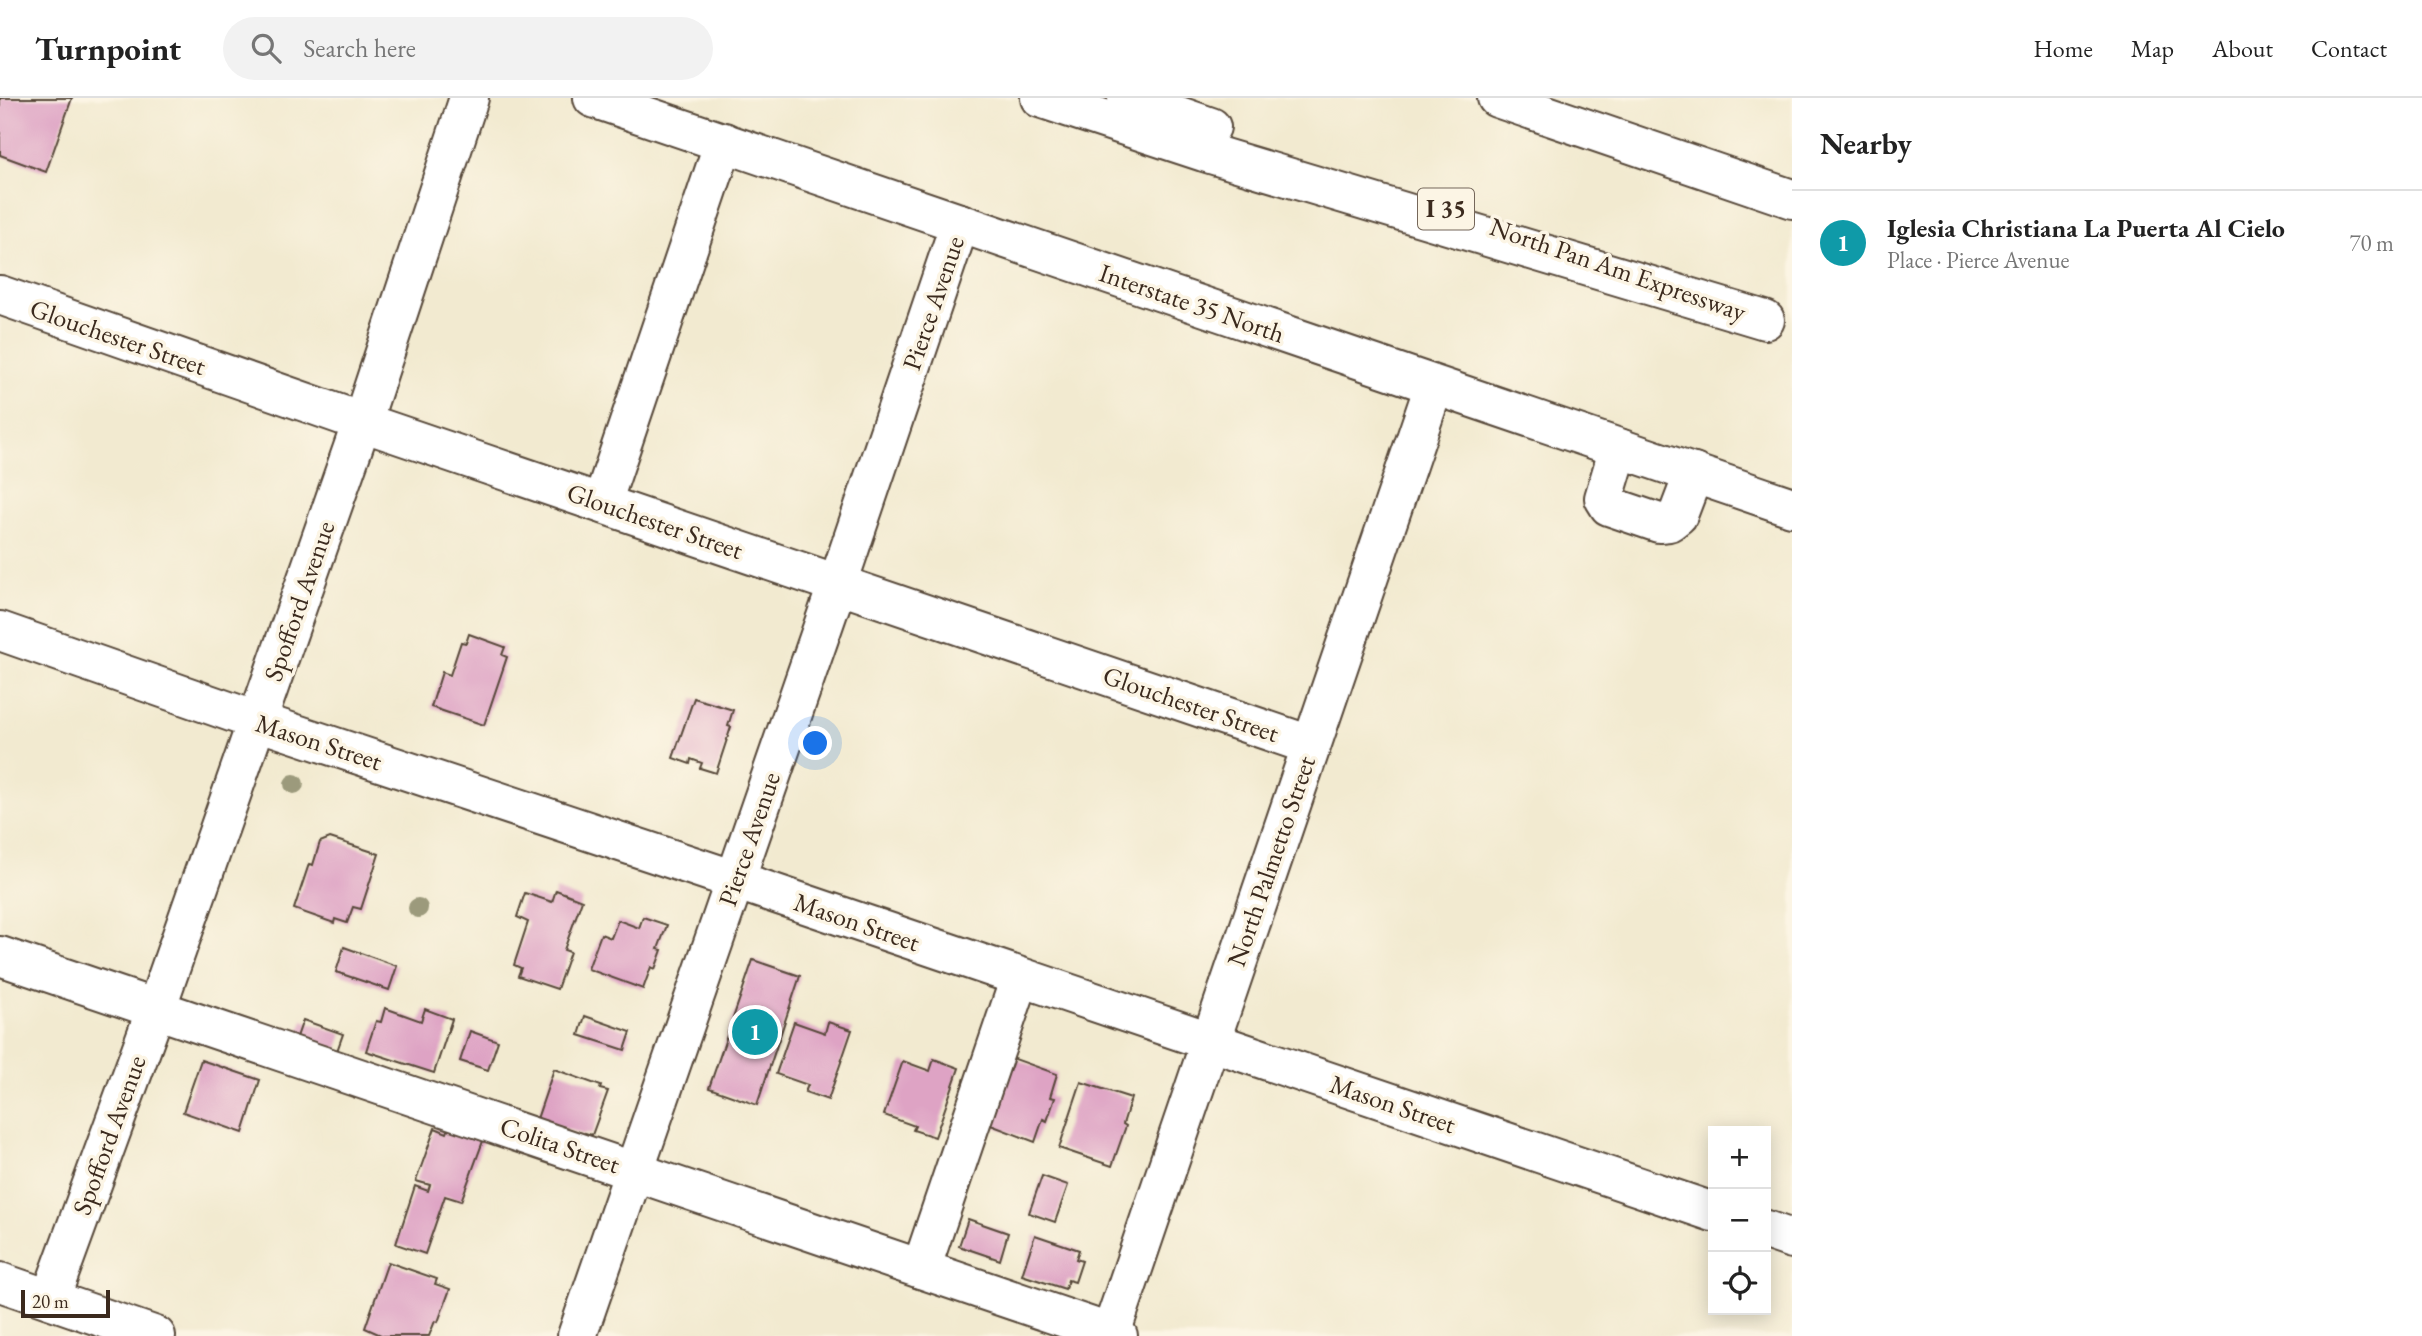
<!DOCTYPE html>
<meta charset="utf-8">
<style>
body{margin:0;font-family:"EB Garamond",serif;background:#f2f2f2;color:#222}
.controls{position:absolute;right:21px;bottom:21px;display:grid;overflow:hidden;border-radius:0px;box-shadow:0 4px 18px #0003}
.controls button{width:63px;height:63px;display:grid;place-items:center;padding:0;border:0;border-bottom:2px solid #e0e0e0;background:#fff;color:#222;font:35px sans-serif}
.scale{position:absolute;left:21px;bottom:18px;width:89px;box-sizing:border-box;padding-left:7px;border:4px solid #3b2a1e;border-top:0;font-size:19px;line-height:24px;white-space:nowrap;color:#3b2a1e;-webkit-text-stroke:5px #fcf5e5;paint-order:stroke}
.you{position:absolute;left:816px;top:646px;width:24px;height:24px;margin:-18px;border:5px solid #fff;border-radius:50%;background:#1a73e8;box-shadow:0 0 0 10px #1a73e833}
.badge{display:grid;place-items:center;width:46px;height:46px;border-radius:50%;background:#b45309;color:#fff;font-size:23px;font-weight:700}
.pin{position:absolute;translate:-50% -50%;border:4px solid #fff;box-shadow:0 2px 7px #0006}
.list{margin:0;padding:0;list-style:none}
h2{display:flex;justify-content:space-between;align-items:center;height:91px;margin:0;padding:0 28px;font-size:30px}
h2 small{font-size:23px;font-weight:400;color:#767676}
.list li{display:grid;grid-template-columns:46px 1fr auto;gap:21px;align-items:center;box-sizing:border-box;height:105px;padding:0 28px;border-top:2px solid #e0e0e0}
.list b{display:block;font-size:26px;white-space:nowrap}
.list p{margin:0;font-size:23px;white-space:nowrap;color:#767676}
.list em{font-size:23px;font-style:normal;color:#767676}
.icon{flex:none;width:38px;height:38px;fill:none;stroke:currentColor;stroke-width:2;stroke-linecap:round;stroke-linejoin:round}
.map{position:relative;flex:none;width:1792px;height:1238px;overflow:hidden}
header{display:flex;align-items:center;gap:42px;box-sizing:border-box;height:98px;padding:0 35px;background:#fff;border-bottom:2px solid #e0e0e0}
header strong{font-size:33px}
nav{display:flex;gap:38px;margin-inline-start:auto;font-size:24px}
.search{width:490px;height:63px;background:#f2f2f2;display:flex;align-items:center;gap:18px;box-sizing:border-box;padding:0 24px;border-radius:38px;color:#767676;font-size:26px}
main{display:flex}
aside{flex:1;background:#fff}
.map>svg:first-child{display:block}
.building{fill:#dea3c4}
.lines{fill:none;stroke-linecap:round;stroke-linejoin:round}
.minor-casing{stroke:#564739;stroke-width:42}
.major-casing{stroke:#564739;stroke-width:42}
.highway-casing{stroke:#564739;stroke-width:42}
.minor{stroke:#fff;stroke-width:38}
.major{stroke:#fff;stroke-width:38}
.highway{stroke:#fff;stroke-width:38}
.tree{fill:#9c9a7c}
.labels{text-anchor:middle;stroke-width:7;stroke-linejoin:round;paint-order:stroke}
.shield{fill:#fcf5e5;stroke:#75675a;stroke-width:2}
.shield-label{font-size:24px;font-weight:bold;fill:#3b2a1e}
.street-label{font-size:26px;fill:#3b2a1e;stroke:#fcf5e5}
</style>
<header>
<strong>Turnpoint</strong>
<div class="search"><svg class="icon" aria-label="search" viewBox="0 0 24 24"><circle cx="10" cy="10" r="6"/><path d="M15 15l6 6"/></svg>Search here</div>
<nav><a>Home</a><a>Map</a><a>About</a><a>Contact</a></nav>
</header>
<main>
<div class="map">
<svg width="1792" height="1238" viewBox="0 0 1792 1238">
<rect width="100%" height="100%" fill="#fcf5e5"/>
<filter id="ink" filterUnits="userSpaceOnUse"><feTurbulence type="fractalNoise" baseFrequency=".0143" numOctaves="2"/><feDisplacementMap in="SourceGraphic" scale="14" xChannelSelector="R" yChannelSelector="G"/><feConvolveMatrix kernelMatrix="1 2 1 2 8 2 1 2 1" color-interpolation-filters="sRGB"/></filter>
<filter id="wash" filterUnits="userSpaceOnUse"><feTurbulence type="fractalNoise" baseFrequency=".00686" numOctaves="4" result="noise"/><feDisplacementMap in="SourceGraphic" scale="28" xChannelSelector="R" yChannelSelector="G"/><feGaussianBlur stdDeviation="1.57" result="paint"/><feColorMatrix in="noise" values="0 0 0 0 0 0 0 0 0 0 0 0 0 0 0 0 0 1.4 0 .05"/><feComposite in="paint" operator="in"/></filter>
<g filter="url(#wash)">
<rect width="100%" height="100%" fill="#f2ead0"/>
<g id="blocks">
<g class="building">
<polygon points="0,0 72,0 46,74 0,57"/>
<polygon points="469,536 505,549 502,557 507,559 484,627 431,609 442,574 450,577 461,544 466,545"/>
<polygon points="694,600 733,612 728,628 731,629 716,675 700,670 702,665 691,661 690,666 673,660"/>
<polygon points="330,740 379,756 361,811 353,809 347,825 335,821 334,825 294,811 309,766 313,767 320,744"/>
<polygon points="556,792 582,802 564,852 570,854 557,891 518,878 521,870 514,867 528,824 517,819 525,795 552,804"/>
<polygon points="643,819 667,827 658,851 662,852 655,871 651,869 643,891 588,871 601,836 611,840 618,822 639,830"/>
<polygon points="344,849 397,868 389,892 336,874"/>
<polygon points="753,862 800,878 757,1007 709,990"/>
<polygon points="385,910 421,923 425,911 452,921 434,975 366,953 376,923 381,924"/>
<polygon points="585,918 631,934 625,952 579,937"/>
<polygon points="303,922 343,936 337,953 297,939"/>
<polygon points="794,924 825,935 828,924 852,932 828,1002 805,994 808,987 776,976"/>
<polygon points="470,933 498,943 488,972 460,963"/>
<polygon points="998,955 1057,976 1050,999 1055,1000 1047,1023 1043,1021 1035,1044 983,1024"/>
<polygon points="934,961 959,970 935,1039 913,1032 915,1028 884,1017 903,963 930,973"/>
<polygon points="201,962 260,982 243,1035 183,1014"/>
<polygon points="554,971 601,988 600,991 608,993 592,1037 585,1035 584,1037 537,1021"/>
<polygon points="1081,984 1131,1000 1123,1026 1126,1028 1112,1068 1059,1050"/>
<polygon points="435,1030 447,1035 449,1030 483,1043 461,1103 445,1098 425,1156 396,1146 415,1088 428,1093 430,1087 416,1083"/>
<polygon points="1042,1078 1068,1087 1055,1124 1029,1115"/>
<polygon points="968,1121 1008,1135 1000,1162 959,1148"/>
<polygon points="1035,1137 1079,1152 1076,1161 1082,1163 1075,1184 1068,1182 1065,1191 1022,1177"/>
<polygon points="388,1164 437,1181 435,1186 450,1191 438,1224 435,1223 429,1238 383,1238 365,1230"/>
</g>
</g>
</g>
<g filter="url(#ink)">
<use href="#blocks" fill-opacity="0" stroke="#564739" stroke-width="2"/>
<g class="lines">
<defs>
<g id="minor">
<polyline points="0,197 362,324 1310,647"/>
<polyline points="1619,350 1604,400 1609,408 1659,425 1669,424 1678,417 1694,375"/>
<polyline points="602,405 724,44"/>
<polyline points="0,533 257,623 735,782 1713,1114"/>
<polyline points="0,858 1118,1238"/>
<polyline points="1766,1132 1792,1141"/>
<polyline points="921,1171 1020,880"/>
<polyline points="0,1184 156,1238"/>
<polyline points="50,1201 156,911 362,324 469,0"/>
<polyline points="577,1238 838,485 960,125"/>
<polyline points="1110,1238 1434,288"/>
</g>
<polyline id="major" points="593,0 1792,409"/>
<g id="highway">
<polyline points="1040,0 1204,54 1765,222"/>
<polyline points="1127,0 1211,29"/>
<polyline points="1497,0 1792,101"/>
</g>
</defs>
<use href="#minor" class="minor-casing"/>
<use href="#major" class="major-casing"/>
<use href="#highway" class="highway-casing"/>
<use href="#minor" class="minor"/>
<use href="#major" class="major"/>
<use href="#highway" class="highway"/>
</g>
<g class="tree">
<circle cx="294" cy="686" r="10"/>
<circle cx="418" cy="810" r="10"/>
</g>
</g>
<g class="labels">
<rect class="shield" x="1418" y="90.5" width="56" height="41" rx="5"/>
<g class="shield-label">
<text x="1446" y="119">I 35</text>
</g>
<g class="street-label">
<text transform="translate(1618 171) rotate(19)" y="9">North Pan Am Expressway</text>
<text transform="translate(933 205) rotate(-71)" y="9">Pierce Avenue</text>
<text transform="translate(1192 205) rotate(19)" y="9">Interstate 35 North</text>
<text transform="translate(118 239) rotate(19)" y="9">Glouchester Street</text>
<text transform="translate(655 423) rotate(19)" y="9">Glouchester Street</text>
<text transform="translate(299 503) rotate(-71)" y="9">Spofford Avenue</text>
<text transform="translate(1191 606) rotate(19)" y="9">Glouchester Street</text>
<text transform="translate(319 644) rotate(18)" y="9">Mason Street</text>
<text transform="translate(749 741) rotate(-71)" y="9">Pierce Avenue</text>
<text transform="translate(1271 763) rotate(-71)" y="9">North Palmetto Street</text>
<text transform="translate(857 824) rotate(19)" y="9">Mason Street</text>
<text transform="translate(1393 1006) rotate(19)" y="9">Mason Street</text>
<text transform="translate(109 1037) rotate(-70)" y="9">Spofford Avenue</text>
<text transform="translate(560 1047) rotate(19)" y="9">Colita Street</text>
</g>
</g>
</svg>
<div class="controls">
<button>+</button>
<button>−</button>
<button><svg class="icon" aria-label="locate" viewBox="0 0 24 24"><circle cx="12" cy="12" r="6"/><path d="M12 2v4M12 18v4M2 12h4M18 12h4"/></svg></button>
</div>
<div class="scale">20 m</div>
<div class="you"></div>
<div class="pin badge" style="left:755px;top:934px;background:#0f9aa8">1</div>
</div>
<aside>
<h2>Nearby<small></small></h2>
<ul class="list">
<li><span class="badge" style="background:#0f9aa8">1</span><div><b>Iglesia Christiana La Puerta Al Cielo</b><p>Place · Pierce Avenue</p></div><em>70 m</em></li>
</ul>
</aside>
</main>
